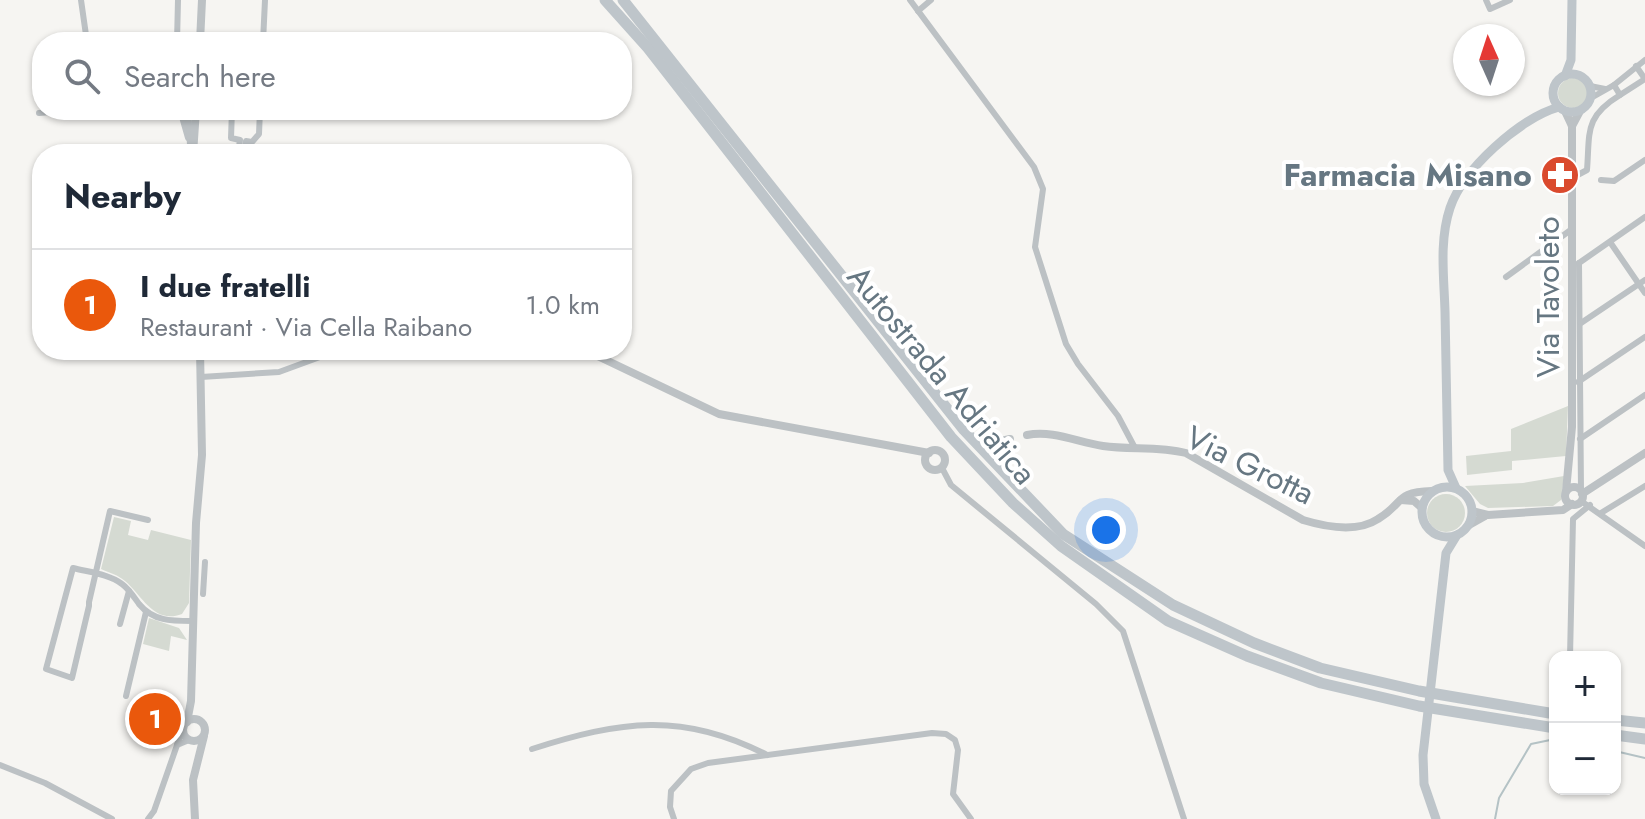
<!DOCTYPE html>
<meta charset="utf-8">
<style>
body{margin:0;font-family:Jost,sans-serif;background:#f6f6f7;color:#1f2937}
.controls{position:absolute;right:24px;bottom:24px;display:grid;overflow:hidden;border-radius:16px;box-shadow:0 2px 6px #0004}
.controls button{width:72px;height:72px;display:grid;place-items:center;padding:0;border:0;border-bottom:2px solid #e0e1e3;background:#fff;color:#1f2937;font:40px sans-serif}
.compass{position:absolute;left:1453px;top:24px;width:72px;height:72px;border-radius:50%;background:#fff;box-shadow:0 2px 6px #0004;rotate:357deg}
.you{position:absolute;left:1106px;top:530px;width:28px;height:28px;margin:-20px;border:6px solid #fff;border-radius:50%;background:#1a73e8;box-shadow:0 0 0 12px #1a73e833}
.badge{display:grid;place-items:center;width:52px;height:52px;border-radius:50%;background:#ea580c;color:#fff;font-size:26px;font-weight:700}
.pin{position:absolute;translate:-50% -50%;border:4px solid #fff;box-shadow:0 2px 8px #0006}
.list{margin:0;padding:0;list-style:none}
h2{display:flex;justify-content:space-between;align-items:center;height:104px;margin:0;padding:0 32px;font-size:34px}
h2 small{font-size:26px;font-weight:400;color:#747a83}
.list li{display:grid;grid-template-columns:52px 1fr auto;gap:24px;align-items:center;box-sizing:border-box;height:112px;padding:0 32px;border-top:2px solid #e0e1e3}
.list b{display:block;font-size:30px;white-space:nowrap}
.list p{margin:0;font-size:26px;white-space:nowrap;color:#747a83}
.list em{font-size:26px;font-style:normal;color:#747a83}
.icon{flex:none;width:44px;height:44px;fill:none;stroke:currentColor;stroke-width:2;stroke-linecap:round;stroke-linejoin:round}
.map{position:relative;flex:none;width:1645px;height:819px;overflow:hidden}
.search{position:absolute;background:#fff;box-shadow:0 2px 6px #0004;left:32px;top:32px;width:600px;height:88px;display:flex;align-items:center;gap:20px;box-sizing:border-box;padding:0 28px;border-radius:32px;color:#747a83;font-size:30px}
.panel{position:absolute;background:#fff;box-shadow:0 2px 6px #0004;left:32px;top:144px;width:600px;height:216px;border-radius:32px}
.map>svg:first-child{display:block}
.green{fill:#d5dad2}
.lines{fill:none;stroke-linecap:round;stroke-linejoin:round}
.stream{stroke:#b4c2c5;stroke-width:2}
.minor{stroke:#bcc1c4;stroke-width:6}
.tertiary{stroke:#bcc1c4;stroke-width:8}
.secondary{stroke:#bec5ca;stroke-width:9}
.motorway{stroke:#bec5ca;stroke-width:11}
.labels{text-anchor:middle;stroke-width:8;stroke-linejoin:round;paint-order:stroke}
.poi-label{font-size:32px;font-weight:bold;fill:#667782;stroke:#fff;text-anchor:end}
.street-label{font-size:32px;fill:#667782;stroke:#fff}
</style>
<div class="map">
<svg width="1645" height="819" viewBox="0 0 1645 819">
<rect width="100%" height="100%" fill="#f6f5f2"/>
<g class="green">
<circle cx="1573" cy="93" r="15"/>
<polygon points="1568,406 1566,456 1512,461 1512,470 1467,475 1466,456 1511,451 1511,429"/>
<polygon points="1564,476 1561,500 1553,506 1488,508 1480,504 1465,486 1523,483"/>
<circle cx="1446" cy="513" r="19"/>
<path d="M114 517 131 521 128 535 148 540 151 530 191 540 189 603 182 614C154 625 142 595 125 581 118 575 110 573 101 569Z"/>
<polygon points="149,618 179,628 187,640 171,636 169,651 143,644"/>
</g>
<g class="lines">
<g class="stream">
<polyline points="1615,751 1645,758"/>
<polyline points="1495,819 1499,798 1531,744 1555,739"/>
</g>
<g class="minor">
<polyline points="81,0 87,42"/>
<polyline points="910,0 1034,167 1043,189 1035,247 1066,344 1078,364 1118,416 1135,448"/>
<polyline points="1486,0 1490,9 1510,0"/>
<polyline points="918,11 931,0"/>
<polyline points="177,42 178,0"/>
<polyline points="263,42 265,0"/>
<polyline points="1590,86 1605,89"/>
<polyline points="1620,95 1645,79 1636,66"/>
<polyline points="1591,98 1614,85 1645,60"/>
<polyline points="180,110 188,138"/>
<polyline points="188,110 190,145 193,150"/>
<polyline points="232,110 231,138 240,140 238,154"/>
<polyline points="39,113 77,110"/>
<polyline points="244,154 246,141 252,142 259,134 260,110"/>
<path d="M1572 178 1587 170C1590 132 1584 117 1620 95L1614 85"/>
<polyline points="1601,180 1614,181 1645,160"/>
<polyline points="1610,242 1645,293"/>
<polyline points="1579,263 1581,491"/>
<polyline points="1579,263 1645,217"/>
<polyline points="1506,277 1572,229"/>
<polyline points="1581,323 1645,280"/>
<polyline points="201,377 279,372 339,350"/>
<polyline points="1578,382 1645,337"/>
<polyline points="1580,439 1645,395"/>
<polyline points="942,468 951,485 1096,604 1123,631 1184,819"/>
<polyline points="1581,501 1645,546"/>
<polyline points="1601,513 1645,486"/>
<path d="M148 520 110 511 89 602V606L72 678 46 669 73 568C88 572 109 574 122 584 129 589 134 597 139 604 153 621 171 621 192 621"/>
<polyline points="203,594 205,562"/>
<polyline points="120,624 129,591"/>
<polyline points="1570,657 1573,519 1590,505"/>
<polyline points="126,696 146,612"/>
<polyline points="177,745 189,740"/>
<path d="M532 749C620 721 682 711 767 755"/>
<polyline points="0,765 45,783 112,819"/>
<polyline points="148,819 154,811 183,728"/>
<polyline points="674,819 670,807 671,791 691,769 708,763 932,733 946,734 955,740 958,750 953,794 971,819"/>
</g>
<g class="tertiary">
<polyline points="200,42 202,0"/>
<polyline points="1565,111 1572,126 1572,427 1566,491"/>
<polyline points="1572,126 1580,111"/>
<polyline points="193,151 216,154"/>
<polyline points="193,154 196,110"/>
<polyline points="585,350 719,414 929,453"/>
<path d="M1027 435C1053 430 1077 442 1103 446 1130 450 1159 446 1186 453L1303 520C1326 527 1357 533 1378 519 1405 503 1394 492 1432 491"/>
<polyline points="992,443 1010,439"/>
<circle cx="935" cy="460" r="10"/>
<circle cx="1574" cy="496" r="9"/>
<polyline points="1582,494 1645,453"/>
<polyline points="1401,500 1414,501 1422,508"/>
<polyline points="1472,511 1488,515 1563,510 1572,504"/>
<polyline points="1469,525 1485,516"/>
<circle cx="194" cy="730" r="11"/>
<polyline points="187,722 191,701 196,523 202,455 200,350"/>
<polyline points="195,819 193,780 204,736"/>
</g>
<g class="secondary">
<circle cx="1572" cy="93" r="19"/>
<polyline points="1565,76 1571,60 1572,0"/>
<circle cx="1447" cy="512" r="25"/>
<path d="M1456 488 1448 470C1447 417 1446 364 1445 311 1444 277 1439 241 1450 208 1463 169 1520 118 1559 107"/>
<polyline points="1436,819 1424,784 1423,755 1446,553 1457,535"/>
</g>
<g class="motorway">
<polyline points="605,0 648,48 951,437 1013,503 1061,546 1168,621 1247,656 1321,683 1419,706 1555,728"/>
<polyline points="623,0 964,430 1063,534 1173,605 1254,643 1320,668 1419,691 1555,714"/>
<polyline points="1615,720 1645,723"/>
<polyline points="1615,735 1645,739"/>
</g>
</g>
<defs>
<symbol id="pharmacy-disc" viewBox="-11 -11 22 22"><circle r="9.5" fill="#da4a2e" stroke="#fff"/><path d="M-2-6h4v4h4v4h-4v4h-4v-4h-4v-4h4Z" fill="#fff"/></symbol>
</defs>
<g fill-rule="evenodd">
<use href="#pharmacy-disc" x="1538" y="153" width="44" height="44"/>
</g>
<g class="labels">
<g class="poi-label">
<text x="1532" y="186">Farmacia Misano</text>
</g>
<g class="street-label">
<text transform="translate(1548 297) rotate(-90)" y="11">Via Tavoleto</text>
<text transform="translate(942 375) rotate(50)" y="11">Autostrada Adriatica</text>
<text transform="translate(1250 465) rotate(26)" y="11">Via Grotta</text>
</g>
</g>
</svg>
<div class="controls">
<button>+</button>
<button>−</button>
</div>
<svg class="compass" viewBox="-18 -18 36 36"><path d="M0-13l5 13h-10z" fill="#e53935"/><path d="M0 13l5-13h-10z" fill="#747a83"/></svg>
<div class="you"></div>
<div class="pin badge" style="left:155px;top:719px">1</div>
<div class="search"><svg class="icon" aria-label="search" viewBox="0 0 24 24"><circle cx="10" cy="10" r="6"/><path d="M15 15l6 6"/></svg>Search here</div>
<section class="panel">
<h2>Nearby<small></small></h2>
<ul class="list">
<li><span class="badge">1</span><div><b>I due fratelli</b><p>Restaurant · Via Cella Raibano</p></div><em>1.0 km</em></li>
</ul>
</section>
</div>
